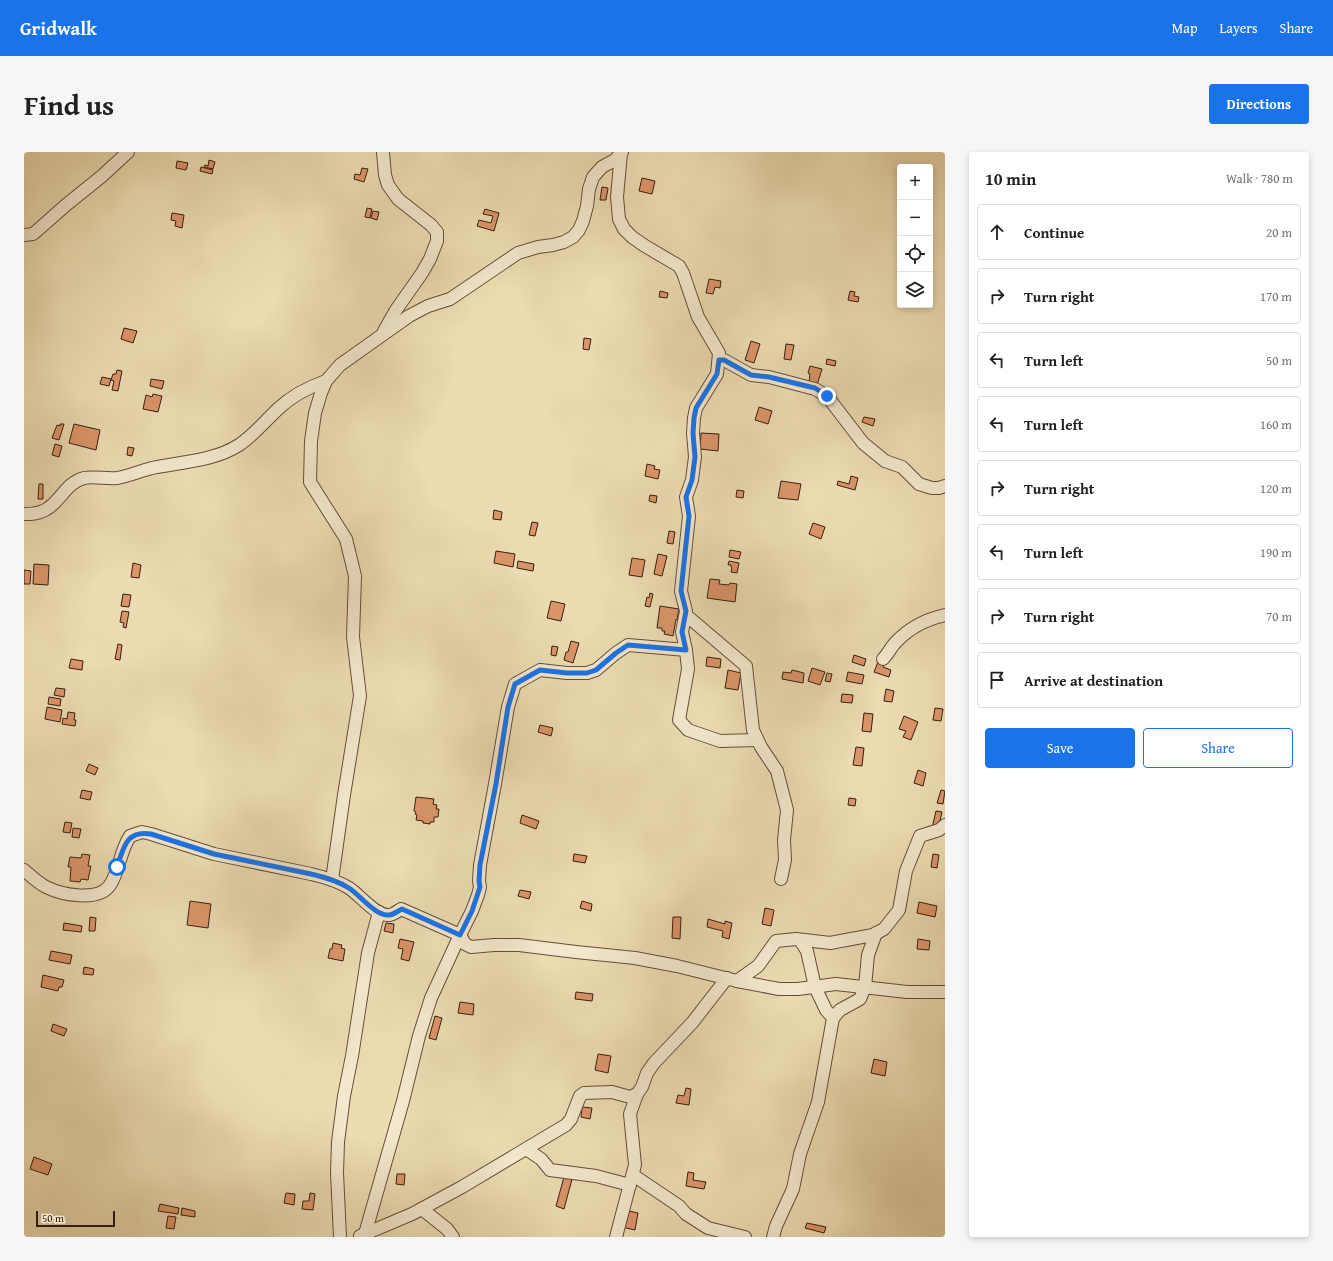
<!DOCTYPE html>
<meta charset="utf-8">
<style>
body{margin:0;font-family:"Gentium Book Plus",serif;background:#f6f6f6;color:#202124}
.controls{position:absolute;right:12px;top:12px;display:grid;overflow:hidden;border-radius:4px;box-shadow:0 2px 6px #0003}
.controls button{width:36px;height:36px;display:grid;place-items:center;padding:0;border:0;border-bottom:1px solid #e0e0e0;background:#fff;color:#202124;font:20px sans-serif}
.scale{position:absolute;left:12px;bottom:10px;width:79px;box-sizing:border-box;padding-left:4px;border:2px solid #391d11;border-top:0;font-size:11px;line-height:14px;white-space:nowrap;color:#391d11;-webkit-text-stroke:3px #f3e8cd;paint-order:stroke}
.stop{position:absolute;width:12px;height:12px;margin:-9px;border:3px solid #1a73e8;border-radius:50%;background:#fff}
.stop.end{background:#1a73e8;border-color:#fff;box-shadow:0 1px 4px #0008}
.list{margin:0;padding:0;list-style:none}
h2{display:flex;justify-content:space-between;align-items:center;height:52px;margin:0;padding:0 16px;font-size:17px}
h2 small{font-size:13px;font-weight:400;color:#757577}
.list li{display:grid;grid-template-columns:26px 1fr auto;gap:12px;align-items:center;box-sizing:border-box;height:56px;margin:0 8px 8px;padding:0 8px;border:1px solid #e0e0e0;border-radius:4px}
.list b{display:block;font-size:15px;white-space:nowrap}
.list em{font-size:13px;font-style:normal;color:#757577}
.actions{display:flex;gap:8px;padding:12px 16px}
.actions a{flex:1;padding:9px 0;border:1px solid #1a73e8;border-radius:4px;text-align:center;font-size:14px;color:#1a73e8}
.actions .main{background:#1a73e8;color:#fff}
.icon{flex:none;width:22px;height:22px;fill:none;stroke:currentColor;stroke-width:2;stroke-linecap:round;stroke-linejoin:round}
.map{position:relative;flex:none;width:921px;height:1085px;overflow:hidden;border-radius:4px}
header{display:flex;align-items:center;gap:24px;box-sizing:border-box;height:56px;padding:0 20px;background:#1a73e8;color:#fff}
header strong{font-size:19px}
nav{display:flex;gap:22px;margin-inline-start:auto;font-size:14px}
.intro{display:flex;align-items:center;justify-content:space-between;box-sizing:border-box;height:96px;padding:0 24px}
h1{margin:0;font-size:28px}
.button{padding:10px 18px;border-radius:4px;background:#1a73e8;color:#fff;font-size:14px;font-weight:700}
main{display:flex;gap:24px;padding:0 24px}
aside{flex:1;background:#fff;border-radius:4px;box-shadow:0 2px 6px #0003}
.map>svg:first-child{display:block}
.building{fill:#db956a;stroke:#391d11}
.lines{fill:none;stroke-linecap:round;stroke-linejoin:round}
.street-casing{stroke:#664d39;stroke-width:14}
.street{stroke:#f3e8cd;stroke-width:12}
.route{stroke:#1a73e8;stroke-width:5}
</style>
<header>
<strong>Gridwalk</strong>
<nav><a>Map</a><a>Layers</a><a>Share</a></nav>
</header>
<div class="intro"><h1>Find us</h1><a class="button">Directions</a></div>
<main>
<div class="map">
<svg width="921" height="1085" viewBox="0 0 921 1085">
<rect width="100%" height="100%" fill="#ecdcb2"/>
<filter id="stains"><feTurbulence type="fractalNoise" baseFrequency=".005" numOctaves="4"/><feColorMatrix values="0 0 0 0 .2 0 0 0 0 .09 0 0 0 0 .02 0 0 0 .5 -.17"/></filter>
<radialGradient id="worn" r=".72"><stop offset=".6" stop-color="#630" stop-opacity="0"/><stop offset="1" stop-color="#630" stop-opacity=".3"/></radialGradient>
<g class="building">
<polygon points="185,8 191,10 189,17 180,15 181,13 184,14"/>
<polygon points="153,9 164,11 162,18 152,16"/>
<polygon points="177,15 189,18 188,22 176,19"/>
<polygon points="338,16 344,17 340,30 330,27 331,22 336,23"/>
<polygon points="618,26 631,29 628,42 615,39"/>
<polygon points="578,35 584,36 582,48 576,48"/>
<polygon points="343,56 348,57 346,66 341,65"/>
<polygon points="461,57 475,61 470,79 453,74 455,68 467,71 469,64 459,62"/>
<polygon points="349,59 355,60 353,68 347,66"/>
<polygon points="148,61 160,63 158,76 151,74 152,69 147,68"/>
<polygon points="685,127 697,129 696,136 691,135 689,142 682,141"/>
<polygon points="636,139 644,141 643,146 635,145"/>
<polygon points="826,139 831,140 830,144 835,145 834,150 824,148"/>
<polygon points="100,176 113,179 109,191 97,187"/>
<polygon points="560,186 567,187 565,198 559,197"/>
<polygon points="727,189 736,192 730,211 721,208"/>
<polygon points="762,192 770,193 767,208 760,207"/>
<polygon points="803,207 812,209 811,214 802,212"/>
<polygon points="786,214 798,217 793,233 785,231 786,222 784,221"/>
<polygon points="93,218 98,219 94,239 88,238 90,229 87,228 89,222 92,222"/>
<polygon points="78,225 87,227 85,234 76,232"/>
<polygon points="127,227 140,229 138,237 126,234"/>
<polygon points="129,242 138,244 134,260 119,257 122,243 128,245"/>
<polygon points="735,255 748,259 744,272 731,268"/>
<polygon points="840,265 851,267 849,274 838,270"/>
<polygon points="36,272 40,272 35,288 28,286 33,273 36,274"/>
<polygon points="50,272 76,278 72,298 45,291"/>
<polygon points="677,281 695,282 694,299 676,297"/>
<polygon points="31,292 38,294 35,305 28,303"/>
<polygon points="104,295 110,296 108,304 103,303"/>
<polygon points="623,312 631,314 630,317 636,318 634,327 621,324"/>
<polygon points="827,324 834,326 831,338 813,333 814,329 825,332"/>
<polygon points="757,329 777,332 774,348 754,346"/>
<polygon points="15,332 19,332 19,347 14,347"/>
<polygon points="713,338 720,339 719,346 712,345"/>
<polygon points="626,343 633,344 632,351 625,349"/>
<polygon points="470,358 478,360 477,368 469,367"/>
<polygon points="508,370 514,371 511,384 505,383"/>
<polygon points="789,371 801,375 797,387 785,382"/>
<polygon points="645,379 651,380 649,392 643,391"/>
<polygon points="706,398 717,400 715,407 705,405"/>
<polygon points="472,399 491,402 489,415 470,411"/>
<polygon points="634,402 643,404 638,424 630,422"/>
<polygon points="608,406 621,408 618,425 605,423"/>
<polygon points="494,409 510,412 509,419 493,416"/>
<polygon points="705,409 715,411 713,421 707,420 708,416 707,415 707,413 704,413"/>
<polygon points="109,411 117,413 115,426 107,425"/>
<polygon points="10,412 25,413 24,433 9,432"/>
<polygon points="0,418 7,419 6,432 0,432"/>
<polygon points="686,427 696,428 695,432 705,433 706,431 713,432 711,450 683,446"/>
<polygon points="626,441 629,442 626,455 621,454 623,445 625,446"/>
<polygon points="99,442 107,443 105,455 97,454"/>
<polygon points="527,449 541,452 537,469 523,466"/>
<polygon points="636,454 655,457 653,468 652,467 649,484 640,482 641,479 638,479 638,476 633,476"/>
<polygon points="98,459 105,460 102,476 99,475 100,471 96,470"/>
<polygon points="547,489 555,491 549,511 540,508 542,500 544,500"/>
<polygon points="94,492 98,493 96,508 91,507"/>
<polygon points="528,494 534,495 532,504 527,503"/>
<polygon points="830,503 842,507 840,514 828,510"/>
<polygon points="683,505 697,507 696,516 682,514"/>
<polygon points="47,507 59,509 58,518 45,516"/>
<polygon points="854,510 860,512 859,515 867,518 865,525 850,520"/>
<polygon points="788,516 801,520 796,533 784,529"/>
<polygon points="704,518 717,521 714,538 701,536"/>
<polygon points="768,518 780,521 779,531 758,527 759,520 767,521"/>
<polygon points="824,520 840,523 838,532 822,529"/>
<polygon points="803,521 808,522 806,530 801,529"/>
<polygon points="32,536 41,537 40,545 30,543"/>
<polygon points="862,537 870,539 868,550 860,549"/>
<polygon points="818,542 829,543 828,551 817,550"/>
<polygon points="25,545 37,547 36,554 24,552"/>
<polygon points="23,555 38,558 36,570 21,567"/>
<polygon points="911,556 919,557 917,569 909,568"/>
<polygon points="44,560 51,561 50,568 52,568 51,574 38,572 39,566 43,567"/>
<polygon points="840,561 849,562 847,580 838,579"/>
<polygon points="880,564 894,570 887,588 879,585 882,579 875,577"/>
<polygon points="516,573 529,576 527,584 514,580"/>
<polygon points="832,595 840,596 838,614 829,613"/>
<polygon points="65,612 74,616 71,623 62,619"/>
<polygon points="894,618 902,621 899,634 890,631"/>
<polygon points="58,638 68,640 66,648 56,646"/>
<polygon points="917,638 921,639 919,652 913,651"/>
<polygon points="392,645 410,647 409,652 413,653 412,657 415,657 414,665 410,665 410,670 406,670 406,672 399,671 399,669 392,668 393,663 391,662 392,660 390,659"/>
<polygon points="825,646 832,647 831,654 824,653"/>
<polygon points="912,659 918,660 914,677 908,676"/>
<polygon points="498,663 515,669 512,677 496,671"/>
<polygon points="41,670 48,671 46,681 39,680"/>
<polygon points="49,676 57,677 55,686 48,685"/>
<polygon points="58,702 66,703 64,714 67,714 64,728 57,727 56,730 46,729 47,715 44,715 46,705 57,706"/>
<polygon points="550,702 563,704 561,711 549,709"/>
<polygon points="909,702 915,703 913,716 907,715"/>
<polygon points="496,738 507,740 505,747 494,744"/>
<polygon points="166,749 187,752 184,776 163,773"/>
<polygon points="558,749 568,752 567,759 556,756"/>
<polygon points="895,750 913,754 911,765 893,761"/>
<polygon points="741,756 750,758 747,774 738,772"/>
<polygon points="66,765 72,766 71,779 65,779"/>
<polygon points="649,765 657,765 656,787 648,786"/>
<polygon points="684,767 701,772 701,769 708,771 705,787 698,785 699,779 683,775"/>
<polygon points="40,771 58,774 57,780 39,778"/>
<polygon points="362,771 370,772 369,781 360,779"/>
<polygon points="376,787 390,790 385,809 377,807 379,797 374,796"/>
<polygon points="894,787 906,789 905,798 893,797"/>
<polygon points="309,791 318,793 317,796 321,797 319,809 304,806 306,797 308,797"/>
<polygon points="27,799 48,803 46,812 25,808"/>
<polygon points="60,815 70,817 69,823 59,822"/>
<polygon points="19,823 40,828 38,835 35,835 34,839 17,835"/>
<polygon points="552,840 569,842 568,849 551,847"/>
<polygon points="436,850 450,852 449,863 434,861"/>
<polygon points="411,864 418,866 412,888 405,886"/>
<polygon points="29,872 43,877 40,884 27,879"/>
<polygon points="574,902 587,904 584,921 571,918"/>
<polygon points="850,907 863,910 861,924 847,921"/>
<polygon points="662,936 667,937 665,953 652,951 654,943 660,944"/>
<polygon points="558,955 568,956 566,967 557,965"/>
<polygon points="10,1005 28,1012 24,1023 6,1017"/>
<polygon points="664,1020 670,1021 669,1028 682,1030 680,1037 662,1034"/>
<polygon points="373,1022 381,1022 380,1033 372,1032"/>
<polygon points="540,1025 548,1027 540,1057 532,1054"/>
<polygon points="262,1041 271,1042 270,1053 260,1051"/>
<polygon points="286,1041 291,1042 289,1058 278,1057 279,1049 285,1049"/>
<polygon points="136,1052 155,1056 154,1062 134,1059"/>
<polygon points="158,1056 171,1059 171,1065 157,1063"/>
<polygon points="601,1058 614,1061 611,1078 598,1075"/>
<polygon points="144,1064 152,1065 150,1077 142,1076"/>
<polygon points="783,1071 802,1075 800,1081 781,1076"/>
</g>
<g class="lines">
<defs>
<g id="street">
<polyline points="359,0 361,23 364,33 374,47 407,73 413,80 413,89 406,107 398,121 372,158 360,179"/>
<polyline points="0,83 9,82 16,76 42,53 78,24 104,0"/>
<polyline points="695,208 700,208 727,223 745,225 791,237 803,244 839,291 861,309 878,315 895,332 908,336 915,336 921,334"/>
<path d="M0 362C7 362 14 362 21 358 36 351 41 331 60 326 70 324 82 327 93 326 105 324 116 319 128 316 157 310 190 309 215 293 230 283 242 268 255 256 269 243 285 235 302 229"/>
<polyline points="662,463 722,514 729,578 737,595 753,619 763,658 760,688 761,708 757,727"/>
<polyline points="662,498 664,517 655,568 664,578 696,589 733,588"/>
<path d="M859 507C864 502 867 495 872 490 885 476 903 467 921 463"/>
<path d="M0 718C7 724 14 731 22 735 38 743 75 750 86 733 95 720 96 699 106 684L118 680 127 682 190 702 287 722C300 725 314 729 325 736 336 743 352 765 366 763 370 762 374 759 377 757L436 783 441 792 447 795 470 793H495L552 800 611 806 653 814 713 829 755 837H774L812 832 883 840H921"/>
<polyline points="308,728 320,643 336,544 329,485 331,424 322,387 286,330 287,289 291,261 297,241 302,229 316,213 385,164 404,154 426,147 494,101 514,95 529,93 540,90 549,85 555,78 559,69 563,54 565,37 569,25 578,15 591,8 598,0"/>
<polyline points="713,829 734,814 752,789 772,787 806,791 849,783 860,777 875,758 882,719 896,684 915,678 921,673"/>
<polyline points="809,866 816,858 836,847 841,835 844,803 852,781"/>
<polyline points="502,997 517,1007 526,1018 572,1024 606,1033"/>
<polyline points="609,1023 655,1054 662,1062 684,1076 721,1085"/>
<polyline points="398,1057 423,1077 429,1085"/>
<polyline points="341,1082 379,949 395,884 407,846 436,783 448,759 454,743 456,735 455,729 456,713 471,632 484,555 491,532 516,518 543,521 563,521 572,518 592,501 604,493 662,498 658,480 662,459 657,439 665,364 662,345 668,328 671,305 669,281 670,266 672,256 693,222 695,201 674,165 659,121 655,114 621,94 608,85 600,77 595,67 593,45 597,1"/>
<polyline points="336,1084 388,1062 438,1035 542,973 547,967 556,944 560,941 588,940 606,945 613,942 618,935 623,921 630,911 668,871 703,826"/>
<polyline points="316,1085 313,1021 314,990 320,944 328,904 344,801 355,760"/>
<polyline points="592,1085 611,1013 606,962 613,942"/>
<polyline points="749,1085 752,1074 769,1037 776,1002 794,950 809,866 802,858 791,835 783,799 776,788"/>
</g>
</defs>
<use href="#street" class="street-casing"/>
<use href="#street" class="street"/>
</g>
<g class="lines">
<path class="route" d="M93 715C100 695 102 678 127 682L190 702 287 722C300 725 314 729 325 736 336 743 352 765 366 763 370 762 374 759 378 757L436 783 448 759 456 735 455 729 456 713 472 632 484 555 491 532 516 518 543 521H563L572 518 592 501 604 493 662 498 658 480 662 459 657 439 665 364 662 345 668 328 671 305 669 281 670 266 672 256 693 222 695 208H700L727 223 745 225 791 236 803 244"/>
</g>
<rect width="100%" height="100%" filter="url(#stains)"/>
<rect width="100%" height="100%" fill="url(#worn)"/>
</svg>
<div class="controls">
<button>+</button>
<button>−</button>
<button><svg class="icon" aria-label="locate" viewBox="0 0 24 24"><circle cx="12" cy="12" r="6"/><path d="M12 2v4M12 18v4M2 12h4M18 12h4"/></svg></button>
<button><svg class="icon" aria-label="layers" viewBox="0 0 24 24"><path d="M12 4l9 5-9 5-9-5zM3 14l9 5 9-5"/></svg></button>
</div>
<div class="scale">50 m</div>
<div class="stop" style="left:93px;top:715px"></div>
<div class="stop end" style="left:803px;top:244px"></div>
</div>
<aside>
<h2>10 min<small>Walk · 780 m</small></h2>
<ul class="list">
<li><svg class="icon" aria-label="ahead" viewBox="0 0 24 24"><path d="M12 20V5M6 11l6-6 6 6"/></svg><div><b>Continue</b></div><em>20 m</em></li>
<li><svg class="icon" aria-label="right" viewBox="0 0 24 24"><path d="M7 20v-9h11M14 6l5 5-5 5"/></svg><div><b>Turn right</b></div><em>170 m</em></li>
<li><svg class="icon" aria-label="left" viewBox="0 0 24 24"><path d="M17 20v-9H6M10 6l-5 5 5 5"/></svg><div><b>Turn left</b></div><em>50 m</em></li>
<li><svg class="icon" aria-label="left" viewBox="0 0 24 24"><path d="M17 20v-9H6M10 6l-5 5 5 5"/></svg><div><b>Turn left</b></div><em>160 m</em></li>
<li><svg class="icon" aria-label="right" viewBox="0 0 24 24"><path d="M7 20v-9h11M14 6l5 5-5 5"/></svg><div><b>Turn right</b></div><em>120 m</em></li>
<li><svg class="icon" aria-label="left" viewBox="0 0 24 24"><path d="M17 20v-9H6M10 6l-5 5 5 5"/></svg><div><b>Turn left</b></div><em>190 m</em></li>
<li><svg class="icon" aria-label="right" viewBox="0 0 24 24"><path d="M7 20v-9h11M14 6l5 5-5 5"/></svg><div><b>Turn right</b></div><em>70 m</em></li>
<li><svg class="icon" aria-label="arrive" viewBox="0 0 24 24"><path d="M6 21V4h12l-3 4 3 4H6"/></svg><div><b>Arrive at destination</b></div></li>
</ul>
<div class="actions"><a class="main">Save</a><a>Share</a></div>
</aside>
</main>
